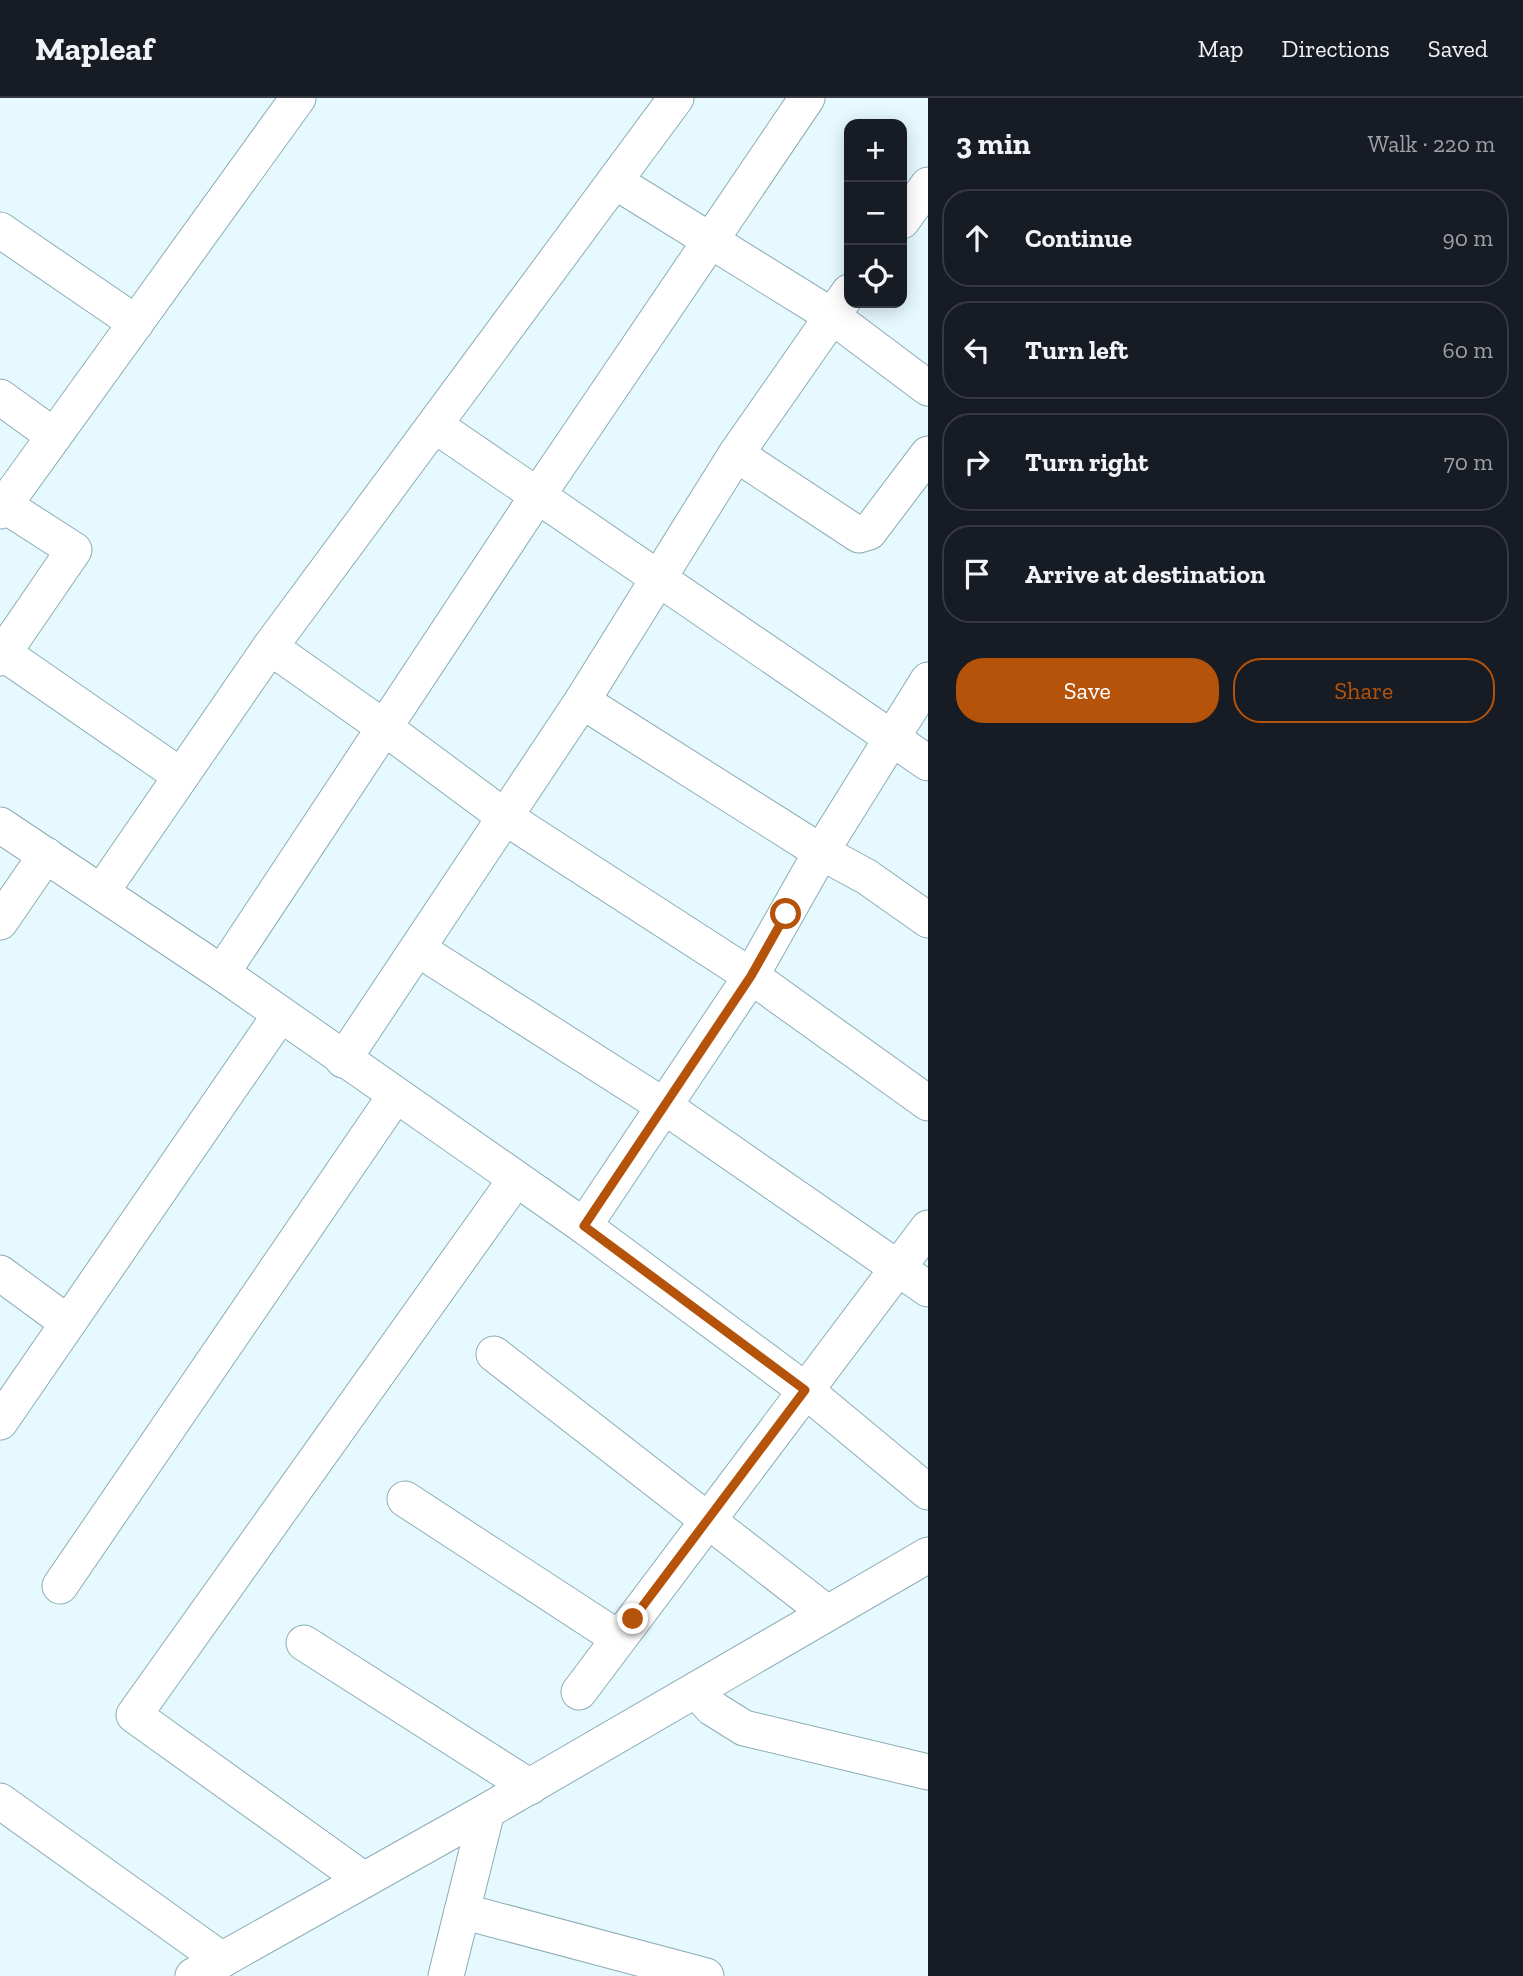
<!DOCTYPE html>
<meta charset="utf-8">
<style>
body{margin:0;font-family:"Zilla Slab",serif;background:#242831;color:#f1f3f6}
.controls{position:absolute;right:21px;top:21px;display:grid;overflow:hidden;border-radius:14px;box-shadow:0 4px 18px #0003}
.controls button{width:63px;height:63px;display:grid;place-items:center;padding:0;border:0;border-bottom:2px solid #363941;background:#171b24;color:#f1f3f6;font:35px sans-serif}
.stop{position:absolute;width:21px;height:21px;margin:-16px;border:5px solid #b45309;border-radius:50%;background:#fff}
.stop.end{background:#b45309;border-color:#fff;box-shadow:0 2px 7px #0008}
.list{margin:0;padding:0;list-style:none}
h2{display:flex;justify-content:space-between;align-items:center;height:91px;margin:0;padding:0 28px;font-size:30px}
h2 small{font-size:23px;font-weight:400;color:#9ea1a6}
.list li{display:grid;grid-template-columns:46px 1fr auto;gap:21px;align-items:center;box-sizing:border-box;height:98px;margin:0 14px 14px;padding:0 14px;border:2px solid #363941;border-radius:28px}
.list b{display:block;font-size:26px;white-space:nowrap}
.list em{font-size:23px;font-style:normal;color:#9ea1a6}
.actions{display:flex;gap:14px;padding:21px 28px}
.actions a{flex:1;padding:16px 0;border:2px solid #b45309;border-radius:28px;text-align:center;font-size:24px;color:#b45309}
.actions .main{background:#b45309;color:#fff}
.icon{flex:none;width:38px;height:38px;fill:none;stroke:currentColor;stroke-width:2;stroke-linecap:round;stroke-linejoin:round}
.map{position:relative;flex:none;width:928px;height:1878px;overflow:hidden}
header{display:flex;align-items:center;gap:42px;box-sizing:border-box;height:98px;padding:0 35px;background:#171b24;border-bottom:2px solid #363941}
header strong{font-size:33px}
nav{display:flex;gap:38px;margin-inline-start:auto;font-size:24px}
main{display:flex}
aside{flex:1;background:#171b24}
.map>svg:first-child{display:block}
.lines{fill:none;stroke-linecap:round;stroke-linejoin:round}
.minor-casing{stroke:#8dacb5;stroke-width:37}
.minor{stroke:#fff;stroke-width:35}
.route{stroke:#b45309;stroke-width:9}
</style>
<header>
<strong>Mapleaf</strong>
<nav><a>Map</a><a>Directions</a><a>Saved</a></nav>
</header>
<main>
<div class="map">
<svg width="928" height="1878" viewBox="0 0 928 1878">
<rect width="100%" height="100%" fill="#e5f9ff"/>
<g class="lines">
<defs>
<g id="minor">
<polyline points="616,84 832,218 928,290"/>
<polyline points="902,123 928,87"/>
<polyline points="0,132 136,225"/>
<polyline points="0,299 54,338"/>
<polyline points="436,328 928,665"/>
<polyline points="736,356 859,437 869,434 928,356"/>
<polyline points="0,413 298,0"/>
<polyline points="270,549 385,630 505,719 751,878 928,1005"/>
<polyline points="3,555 181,678"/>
<polyline points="0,560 74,452 4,407"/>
<polyline points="582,603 821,754 867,779 928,822"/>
<polyline points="0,727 222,875 584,1128 805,1292 928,1394"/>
<polyline points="102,793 270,549 676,0"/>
<polyline points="0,824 46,757"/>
<polyline points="418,851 664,1008 928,1191"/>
<polyline points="222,875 538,397 807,0"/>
<polyline points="343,962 582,603 736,356 849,194"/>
<polyline points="584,1128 751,878 821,754 928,582"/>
<polyline points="0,1175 68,1225"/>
<polyline points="494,1256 827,1515"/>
<polyline points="0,1324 280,917"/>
<polyline points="405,1401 618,1540"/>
<polyline points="60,1488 395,998"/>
<polyline points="304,1545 530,1689"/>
<polyline points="696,1592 712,1610 744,1630 928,1674"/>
<polyline points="579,1594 928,1130"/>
<polyline points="0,1703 222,1862"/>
<polyline points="364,1782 134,1617 516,1081"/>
<polyline points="462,1813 706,1878"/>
<polyline points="193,1878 487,1713 928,1457"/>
<polyline points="446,1878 487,1713"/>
</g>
</defs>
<use href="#minor" class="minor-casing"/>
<use href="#minor" class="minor"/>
</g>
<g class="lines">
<polyline class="route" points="633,1521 805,1292 584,1128 751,878 786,816"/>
</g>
</svg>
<div class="controls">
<button>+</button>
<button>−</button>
<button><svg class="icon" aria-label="locate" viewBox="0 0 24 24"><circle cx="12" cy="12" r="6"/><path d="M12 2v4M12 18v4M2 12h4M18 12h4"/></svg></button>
</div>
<div class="stop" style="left:786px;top:816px"></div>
<div class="stop end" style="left:633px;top:1521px"></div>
</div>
<aside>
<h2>3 min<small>Walk · 220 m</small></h2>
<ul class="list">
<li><svg class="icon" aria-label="ahead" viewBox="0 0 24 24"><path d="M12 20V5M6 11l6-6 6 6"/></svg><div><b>Continue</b></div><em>90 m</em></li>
<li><svg class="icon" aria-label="left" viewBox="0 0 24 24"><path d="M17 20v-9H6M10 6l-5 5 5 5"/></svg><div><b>Turn left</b></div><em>60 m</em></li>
<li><svg class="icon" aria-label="right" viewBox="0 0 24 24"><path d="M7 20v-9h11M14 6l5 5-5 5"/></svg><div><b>Turn right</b></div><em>70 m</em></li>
<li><svg class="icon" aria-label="arrive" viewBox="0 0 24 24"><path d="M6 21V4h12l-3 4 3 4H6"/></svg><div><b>Arrive at destination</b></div></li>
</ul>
<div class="actions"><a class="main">Save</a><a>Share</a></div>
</aside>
</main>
